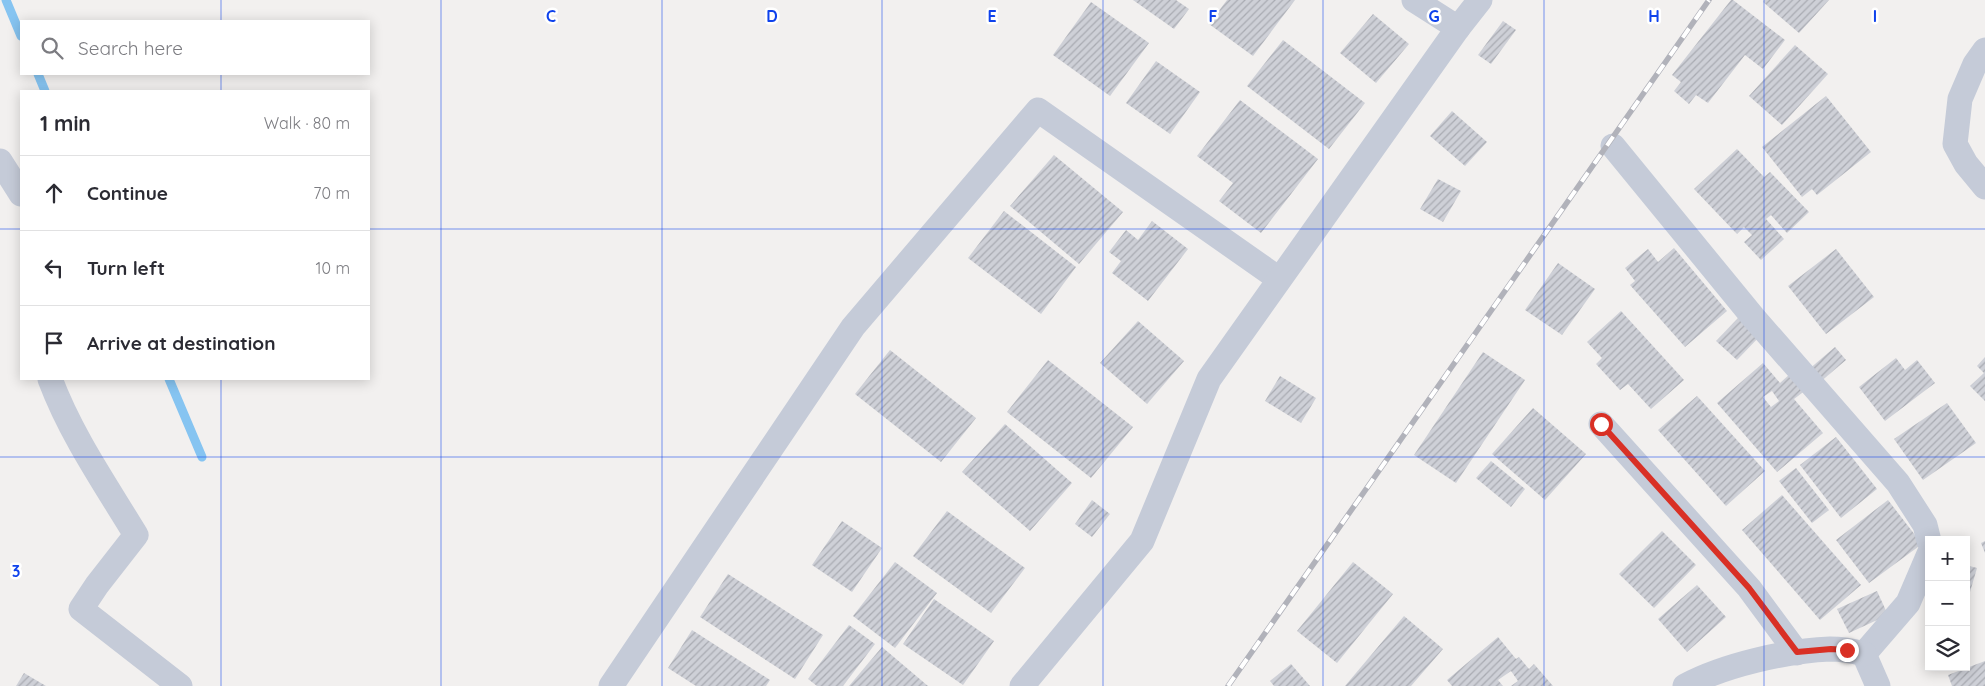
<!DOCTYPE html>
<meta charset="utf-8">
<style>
body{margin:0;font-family:Quicksand,sans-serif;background:#f2f2f3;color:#2b2b33}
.controls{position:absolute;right:15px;bottom:15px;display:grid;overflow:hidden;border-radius:0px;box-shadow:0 2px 12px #0003}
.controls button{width:45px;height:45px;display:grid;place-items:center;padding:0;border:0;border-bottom:1px solid #e1e1e2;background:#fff;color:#2b2b33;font:25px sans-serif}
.stop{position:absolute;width:15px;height:15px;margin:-11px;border:4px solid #d93025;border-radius:50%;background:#fff}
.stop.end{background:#d93025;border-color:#fff;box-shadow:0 1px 5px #0008}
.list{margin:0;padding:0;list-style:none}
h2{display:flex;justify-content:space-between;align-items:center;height:65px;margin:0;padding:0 20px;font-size:21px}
h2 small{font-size:16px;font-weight:400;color:#7c7c81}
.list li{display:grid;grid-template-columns:32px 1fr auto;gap:15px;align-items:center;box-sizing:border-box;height:75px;padding:0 20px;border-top:1px solid #e1e1e2}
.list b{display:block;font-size:19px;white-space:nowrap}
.list em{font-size:16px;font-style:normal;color:#7c7c81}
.icon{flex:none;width:28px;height:28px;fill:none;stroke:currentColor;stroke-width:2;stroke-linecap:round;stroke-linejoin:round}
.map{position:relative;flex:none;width:1985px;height:686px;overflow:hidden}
.search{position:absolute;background:#fff;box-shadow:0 2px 12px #0003;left:20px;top:20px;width:350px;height:55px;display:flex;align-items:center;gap:12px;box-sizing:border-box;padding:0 18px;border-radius:0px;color:#7c7c81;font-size:19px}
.panel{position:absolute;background:#fff;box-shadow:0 2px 12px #0003;left:20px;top:90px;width:350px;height:290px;border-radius:0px}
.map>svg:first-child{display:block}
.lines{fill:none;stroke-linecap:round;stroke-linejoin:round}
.stream{stroke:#86c4f1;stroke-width:9}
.building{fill:url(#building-hatch);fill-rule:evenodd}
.street{stroke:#c5cbd8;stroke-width:25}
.rail-casing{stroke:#b1b2ba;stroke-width:5.5}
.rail{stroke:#fff;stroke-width:4;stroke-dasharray:11;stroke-linecap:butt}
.route{stroke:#d93025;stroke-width:6}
.grid{fill:none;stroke:#0f42ec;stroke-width:1;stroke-opacity:0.55}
.grid-label{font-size:16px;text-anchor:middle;font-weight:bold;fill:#0f42ec;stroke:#fff;stroke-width:5;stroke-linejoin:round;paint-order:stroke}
</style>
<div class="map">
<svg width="1985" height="686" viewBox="0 0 1985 686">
<defs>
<pattern id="building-hatch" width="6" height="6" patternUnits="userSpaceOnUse" patternTransform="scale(1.25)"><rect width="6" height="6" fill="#ced0d7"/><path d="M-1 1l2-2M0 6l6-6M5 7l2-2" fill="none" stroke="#a9abb2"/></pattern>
</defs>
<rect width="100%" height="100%" fill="#f2f0ef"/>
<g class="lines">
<g class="stream">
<polyline points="6,0 21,36"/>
<polyline points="38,74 45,91"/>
<polyline points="169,379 202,457"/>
</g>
</g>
<g class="building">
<polygon points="1133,0 1176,0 1189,9 1174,29"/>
<polygon points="1227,0 1295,0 1253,56 1209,24"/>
<polygon points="1731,0 1733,0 1785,40 1763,69 1745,55 1708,103 1696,95 1689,104 1674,91 1681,82 1672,75"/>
<polygon points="1764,0 1829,0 1799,33 1763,2"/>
<polygon points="1091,2 1149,43 1110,96 1053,55"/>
<polygon points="1373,14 1409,44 1376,83 1340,53"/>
<polygon points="1503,21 1516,30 1491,64 1478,55"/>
<polygon points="1283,40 1365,103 1329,149 1247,86"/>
<polygon points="1795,45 1828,74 1782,125 1749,96"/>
<polygon points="1156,61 1200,92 1170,134 1126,103"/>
<polygon points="1826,96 1871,152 1817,195 1812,189 1802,197 1762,147"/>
<polygon points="1240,100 1318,159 1261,233 1219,201 1233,183 1197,156"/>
<polygon points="1452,111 1487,142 1465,166 1430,136"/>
<polygon points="1737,149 1764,177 1770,172 1809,212 1787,233 1771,215 1766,219 1784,239 1761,260 1744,242 1752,235 1744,227 1737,234 1694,189"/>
<polygon points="1054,155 1123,212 1079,264 1010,206"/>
<polygon points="1438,179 1461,191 1443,222 1420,209"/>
<polygon points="1004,211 1076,267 1041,314 968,258"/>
<polygon points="1152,221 1188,249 1148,301 1112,273 1121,261 1109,252 1126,230 1138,240"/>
<polygon points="1674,248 1727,311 1685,347 1630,285 1635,281 1625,268 1648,249 1658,262"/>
<polygon points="1836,249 1874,297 1826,334 1788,286"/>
<polygon points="1558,263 1595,289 1562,335 1525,310"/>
<polygon points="1621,311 1684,380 1651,409 1628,384 1620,390 1596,364 1602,358 1587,342"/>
<polygon points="1740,316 1761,335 1737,360 1716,341"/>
<polygon points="1138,321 1184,361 1147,404 1100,363"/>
<polygon points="1835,347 1846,360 1819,383 1808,370"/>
<polygon points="890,350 976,418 941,462 855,394"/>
<polygon points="1483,352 1525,380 1456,483 1414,455"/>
<polygon points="1985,357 1985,401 1970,386 1984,373 1977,366"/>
<polygon points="1896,358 1905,370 1917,360 1935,383 1885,421 1859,387"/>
<polygon points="1048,360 1133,427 1091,478 1007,412"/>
<path d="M1763 363 1780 383 1791 373 1806 390 1794 399 1823 433 1777 472 1717 403ZM1772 391 1779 401 1771 407 1763 397Z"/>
<polygon points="1280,376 1316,398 1301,423 1265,401"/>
<polygon points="1697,396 1765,471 1726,506 1658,430"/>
<polygon points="1947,403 1976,443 1923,480 1894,439"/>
<polygon points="1533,408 1586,454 1545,500 1492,454"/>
<polygon points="1005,424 1072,483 1030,531 962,472"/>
<polygon points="1836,437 1877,489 1841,518 1800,465"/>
<polygon points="1491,461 1525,489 1511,507 1476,478"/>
<polygon points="1796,468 1829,510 1812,523 1779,481"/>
<polygon points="1782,495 1861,585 1820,620 1742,530"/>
<polygon points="1092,500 1110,514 1092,537 1075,524"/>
<polygon points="1888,500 1922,544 1869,583 1836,540"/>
<polygon points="947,511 1025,568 991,613 913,556"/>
<polygon points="842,521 882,548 852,592 812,565"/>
<polygon points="1662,531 1696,565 1654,608 1619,574"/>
<polygon points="1985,541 1985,553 1981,543"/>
<polygon points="895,562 937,593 895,648 853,616"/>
<polygon points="1353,562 1393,594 1337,663 1297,631"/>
<polygon points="1966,565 1977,568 1970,592 1966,591"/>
<polygon points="728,574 823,635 795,679 700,617"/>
<polygon points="1697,585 1726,617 1687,652 1658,619"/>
<polygon points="1877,591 1888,615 1849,633 1837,609"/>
<polygon points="934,599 994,641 963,685 903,644"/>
<polygon points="1404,616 1443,649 1411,686 1345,686"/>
<polygon points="849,625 875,644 843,686 817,686 808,679"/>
<polygon points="692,630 770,680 766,686 696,686 668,668"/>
<polygon points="1498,637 1516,659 1519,657 1529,669 1534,664 1553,686 1511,686 1518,681 1511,671 1498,680 1503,686 1452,686 1447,680"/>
<polygon points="882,647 928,686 849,686"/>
<polygon points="1985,661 1985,686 1952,686 1948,675"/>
<polygon points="1291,664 1310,686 1274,686 1270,681"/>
<polygon points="24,673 46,686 16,686"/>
</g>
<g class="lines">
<g class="street">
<polyline points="1414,0 1458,28"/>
<polyline points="1985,50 1975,64 1960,99 1955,144 1966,164 1985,187"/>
<polyline points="1613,146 1753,317 1898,483 1925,525 1929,541"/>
<polyline points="0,161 21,194"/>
<path d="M50 379C71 435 105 484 136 535L97 585 81 609 180 686"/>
<polyline points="1601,424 1749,588 1797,653"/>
<polyline points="1864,654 1908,603 1929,554"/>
<polyline points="1864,654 1878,686"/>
<polyline points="611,686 853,327 1038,110 1279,279"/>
<polyline points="1022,686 1142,541 1209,379 1458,28 1480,0"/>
<path d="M1685 686C1724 665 1786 651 1830 649 1842 649 1853 651 1864 654"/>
</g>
<defs>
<polyline id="rail" points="1228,686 1709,0"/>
</defs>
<use href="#rail" class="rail-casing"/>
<use href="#rail" class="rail"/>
</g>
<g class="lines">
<polyline class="route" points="1601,424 1749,588 1797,652 1831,649 1847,650"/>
</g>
<path class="grid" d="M221 0V21M441 0V686M662 0V686M882 0V686M1103 0V686M1323 0V686M1544 0V686M1764 0V686M221 74V91M0 229H21M369 229H1985M221 379V686M0 457H1985"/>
<g class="grid-label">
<text x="551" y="22">C</text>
<text x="772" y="22">D</text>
<text x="992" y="22">E</text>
<text x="1213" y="22">F</text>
<text x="1434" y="22">G</text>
<text x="1654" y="22">H</text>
<text x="1875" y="22">I</text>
<text x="16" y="577">3</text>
</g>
</svg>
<div class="controls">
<button>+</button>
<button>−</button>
<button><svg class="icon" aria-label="layers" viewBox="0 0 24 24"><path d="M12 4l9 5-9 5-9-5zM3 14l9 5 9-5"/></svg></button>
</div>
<div class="stop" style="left:1601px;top:424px"></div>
<div class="stop end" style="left:1847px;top:650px"></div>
<div class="search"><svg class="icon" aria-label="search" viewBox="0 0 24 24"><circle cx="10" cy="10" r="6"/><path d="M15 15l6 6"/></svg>Search here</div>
<section class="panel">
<h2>1 min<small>Walk · 80 m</small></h2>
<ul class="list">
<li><svg class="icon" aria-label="ahead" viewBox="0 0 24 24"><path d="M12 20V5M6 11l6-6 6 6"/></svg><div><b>Continue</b></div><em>70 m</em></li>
<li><svg class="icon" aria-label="left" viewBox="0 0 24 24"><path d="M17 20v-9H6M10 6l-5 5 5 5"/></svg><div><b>Turn left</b></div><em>10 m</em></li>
<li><svg class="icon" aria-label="arrive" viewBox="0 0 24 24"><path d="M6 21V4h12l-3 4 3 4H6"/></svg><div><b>Arrive at destination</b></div></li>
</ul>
</section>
</div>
